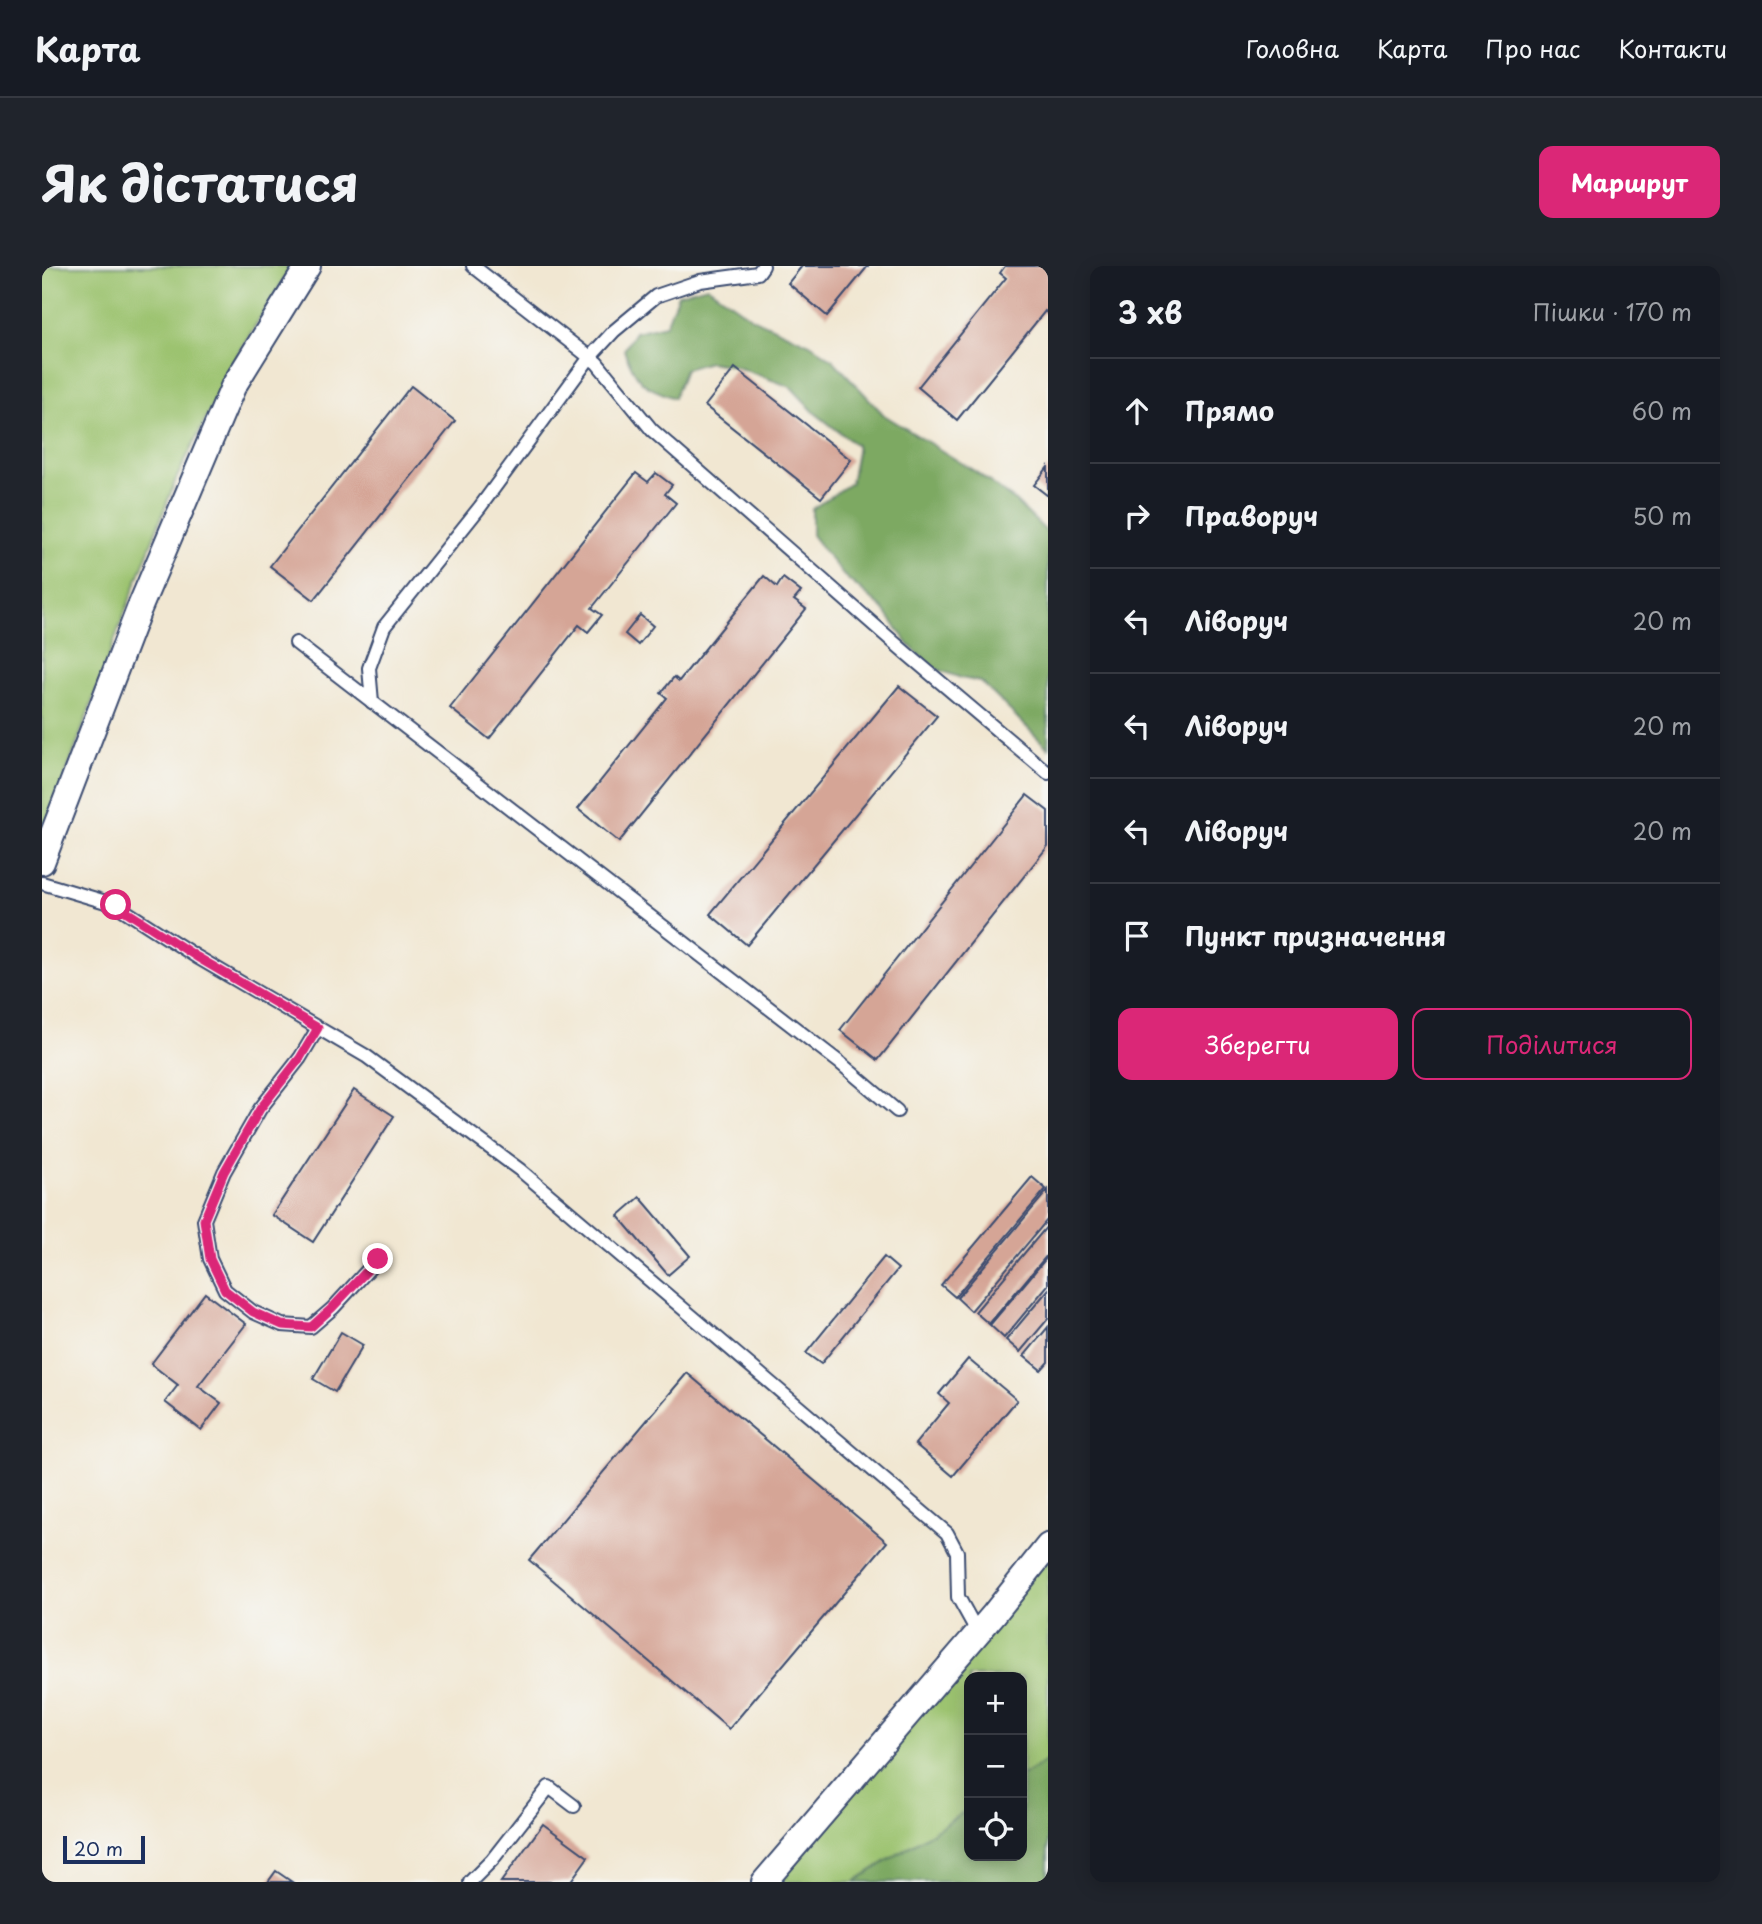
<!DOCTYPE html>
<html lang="uk">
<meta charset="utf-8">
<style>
body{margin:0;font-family:"Playpen Sans",sans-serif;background:#20242c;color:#f1f3f6}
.controls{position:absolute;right:21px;bottom:21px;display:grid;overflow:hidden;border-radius:14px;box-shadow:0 4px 18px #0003}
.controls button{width:63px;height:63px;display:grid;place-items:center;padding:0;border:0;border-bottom:2px solid #363941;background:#171b24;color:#f1f3f6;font:35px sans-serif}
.scale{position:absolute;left:21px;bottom:18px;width:82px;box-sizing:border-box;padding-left:7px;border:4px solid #1b2f5e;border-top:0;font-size:19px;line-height:24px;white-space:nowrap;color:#1b2f5e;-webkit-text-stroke:5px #f6f6f2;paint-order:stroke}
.stop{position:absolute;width:21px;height:21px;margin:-16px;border:5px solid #db2777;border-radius:50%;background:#fff}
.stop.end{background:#db2777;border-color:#fff;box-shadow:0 2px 7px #0008}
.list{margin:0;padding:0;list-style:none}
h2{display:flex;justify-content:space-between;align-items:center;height:91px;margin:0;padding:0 28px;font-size:30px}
h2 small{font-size:23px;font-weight:400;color:#9ea1a6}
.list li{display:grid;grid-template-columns:46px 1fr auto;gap:21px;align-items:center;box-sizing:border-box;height:105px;padding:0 28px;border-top:2px solid #363941}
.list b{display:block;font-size:26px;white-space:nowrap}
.list em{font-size:23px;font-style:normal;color:#9ea1a6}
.actions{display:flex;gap:14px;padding:21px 28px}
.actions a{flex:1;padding:16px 0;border:2px solid #db2777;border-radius:14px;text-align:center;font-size:24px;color:#db2777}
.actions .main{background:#db2777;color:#fff}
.icon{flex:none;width:38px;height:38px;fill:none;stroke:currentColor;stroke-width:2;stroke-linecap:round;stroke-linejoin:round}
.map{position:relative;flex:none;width:1006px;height:1616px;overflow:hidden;border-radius:14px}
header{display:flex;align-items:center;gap:42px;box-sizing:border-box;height:98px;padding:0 35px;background:#171b24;border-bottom:2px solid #363941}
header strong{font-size:33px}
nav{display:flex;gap:38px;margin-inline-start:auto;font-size:24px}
.intro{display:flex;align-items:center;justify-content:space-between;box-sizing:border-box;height:168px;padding:0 42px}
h1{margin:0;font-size:49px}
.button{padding:18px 32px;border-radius:14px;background:#db2777;color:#fff;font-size:24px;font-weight:700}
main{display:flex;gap:42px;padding:0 42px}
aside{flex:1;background:#171b24;border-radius:14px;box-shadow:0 4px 18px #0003}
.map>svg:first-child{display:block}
.green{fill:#9cc36f;stroke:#5c7966;stroke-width:2}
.forest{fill:#7da962;stroke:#4c6c60;stroke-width:2}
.building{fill:#d5a596}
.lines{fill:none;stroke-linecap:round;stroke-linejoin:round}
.service-casing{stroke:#3b4b6f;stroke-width:16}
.minor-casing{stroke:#3b4b6f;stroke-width:28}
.service{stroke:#fff;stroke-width:12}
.minor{stroke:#fff;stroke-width:24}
.route{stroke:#db2777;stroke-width:9}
</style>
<header>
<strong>Карта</strong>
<nav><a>Головна</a><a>Карта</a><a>Про нас</a><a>Контакти</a></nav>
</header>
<div class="intro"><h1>Як дістатися</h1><a class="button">Маршрут</a></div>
<main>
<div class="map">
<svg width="1006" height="1616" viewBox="0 0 1006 1616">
<rect width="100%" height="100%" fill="#f6f6f2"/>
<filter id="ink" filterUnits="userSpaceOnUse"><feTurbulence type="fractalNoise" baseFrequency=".0143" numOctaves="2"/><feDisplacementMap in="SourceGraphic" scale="14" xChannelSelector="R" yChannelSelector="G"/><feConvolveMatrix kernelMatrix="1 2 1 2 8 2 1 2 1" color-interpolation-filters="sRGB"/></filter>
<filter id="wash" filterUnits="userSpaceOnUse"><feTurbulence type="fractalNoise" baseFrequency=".00686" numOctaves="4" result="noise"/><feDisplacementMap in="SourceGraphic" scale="28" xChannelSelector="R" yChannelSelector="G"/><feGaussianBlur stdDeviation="1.57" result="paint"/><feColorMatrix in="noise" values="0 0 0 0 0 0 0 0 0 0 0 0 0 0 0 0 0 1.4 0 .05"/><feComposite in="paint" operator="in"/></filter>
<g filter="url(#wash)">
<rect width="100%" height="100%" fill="#f1e7d2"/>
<g class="green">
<polygon points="0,0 250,0 197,86 134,213 78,359 0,574"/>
<polygon points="1006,1265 1006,1494 980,1510 980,1411 927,1411 927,1543 812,1616 736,1616"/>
</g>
<g class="forest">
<path d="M665 20 710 52 768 78 791 94 842 149 934 206 972 234 1006 267V482L939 416 919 412 891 402 867 379 841 343 801 309 770 269V243L809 217 815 186 814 179 773 147 749 121 692 100 667 96 643 103 632 132C598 119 596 117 582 84L593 66 624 59 636 28Z"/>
<polygon points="1006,1494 1006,1616 812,1616 927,1543 927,1590 980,1590 980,1510"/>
</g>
<g id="blocks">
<g class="building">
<polygon points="760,0 826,0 785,50 746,17"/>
<polygon points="963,0 1006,0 1006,48 1003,45 915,154 876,121 964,12 958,7"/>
<polygon points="693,102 809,194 779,232 663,140"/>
<polygon points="369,120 413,155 272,334 228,300"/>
<polygon points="1006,201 1006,230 992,219"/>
<polygon points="594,207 606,216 614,207 630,219 623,228 634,237 550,342 560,349 546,366 537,359 447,473 408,442"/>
<polygon points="722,310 735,321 741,312 759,326 752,334 764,343 577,576 536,543 625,432 619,427 632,411 637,415"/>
<polygon points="598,349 611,360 596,379 583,368"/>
<polygon points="857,420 895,450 705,679 668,648"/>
<polygon points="985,529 1006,545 1006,580 836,794 798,764"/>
<polygon points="312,824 352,850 271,976 230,949"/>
<polygon points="990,911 1004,923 913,1031 899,1019"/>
<polygon points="1006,924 1006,953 929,1045 915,1032"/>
<polygon points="598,931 648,990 626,1009 576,950"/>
<polygon points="1006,959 1006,988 947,1058 933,1046"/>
<polygon points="1006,990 1006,1019 962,1072 948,1059"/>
<polygon points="842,991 856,1003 779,1098 764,1087"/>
<polygon points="1006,1024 1006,1053 978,1086 964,1074"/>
<polygon points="163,1027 204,1058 156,1120 179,1137 159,1164 123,1136 136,1119 109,1098"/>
<polygon points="1006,1061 1006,1096 999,1104 982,1090"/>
<polygon points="299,1066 321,1079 293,1126 271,1113"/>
<polygon points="926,1093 975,1134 911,1210 873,1178 907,1137 897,1128"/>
<polygon points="645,1107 845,1276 687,1463 487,1294"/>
<polygon points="501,1558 546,1591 528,1616 459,1616"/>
<polygon points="234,1605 250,1616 226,1616"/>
</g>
</g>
</g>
<g filter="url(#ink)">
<use href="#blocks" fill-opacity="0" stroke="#3b4b6f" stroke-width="2"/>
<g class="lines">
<defs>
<g id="service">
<polyline points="431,0 555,97 610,164 864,387 1006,507"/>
<polyline points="254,377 797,796 855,845"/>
<polyline points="330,436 327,402 342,361 438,241 548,91 572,65 614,30 658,15 716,7 721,0"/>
<polyline points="0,617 74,639 155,691 324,790 478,904 905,1267 915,1286 916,1331 936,1367"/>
<polyline points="276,762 258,792 218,843 182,906 162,954 168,993 183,1024 211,1046 240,1059 269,1061 291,1042 336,993"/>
<polyline points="428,1616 450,1594 507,1521 532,1540"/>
</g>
<g id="minor">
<polyline points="0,596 97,343 191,121 266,0"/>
<polyline points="722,1616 952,1348 1006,1280"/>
</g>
</defs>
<use href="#service" class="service-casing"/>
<use href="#minor" class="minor-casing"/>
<use href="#service" class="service"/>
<use href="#minor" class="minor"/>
</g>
</g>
<g class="lines" filter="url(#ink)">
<polyline class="route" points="74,639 155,691 276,762 258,792 218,843 182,906 162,954 168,993 183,1024 211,1046 240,1059 269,1061 290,1042 336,993"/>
</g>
</svg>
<div class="controls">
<button>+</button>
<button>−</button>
<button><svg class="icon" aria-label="locate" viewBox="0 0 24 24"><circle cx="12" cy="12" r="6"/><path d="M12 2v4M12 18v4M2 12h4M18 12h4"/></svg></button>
</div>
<div class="scale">20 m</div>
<div class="stop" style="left:74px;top:639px"></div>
<div class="stop end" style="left:336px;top:993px"></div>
</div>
<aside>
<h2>3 хв<small>Пішки · 170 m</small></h2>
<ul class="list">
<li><svg class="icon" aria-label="ahead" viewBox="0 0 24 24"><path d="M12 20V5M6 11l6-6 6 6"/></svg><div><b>Прямо</b></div><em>60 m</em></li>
<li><svg class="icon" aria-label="right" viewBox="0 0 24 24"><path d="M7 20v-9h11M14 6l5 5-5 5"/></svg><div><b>Праворуч</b></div><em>50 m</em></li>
<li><svg class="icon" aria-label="left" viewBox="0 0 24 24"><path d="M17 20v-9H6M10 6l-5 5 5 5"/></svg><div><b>Ліворуч</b></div><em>20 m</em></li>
<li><svg class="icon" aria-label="left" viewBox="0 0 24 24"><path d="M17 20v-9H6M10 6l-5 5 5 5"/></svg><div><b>Ліворуч</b></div><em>20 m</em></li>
<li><svg class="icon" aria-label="left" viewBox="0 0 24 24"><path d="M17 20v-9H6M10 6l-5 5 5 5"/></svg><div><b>Ліворуч</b></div><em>20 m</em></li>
<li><svg class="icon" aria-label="arrive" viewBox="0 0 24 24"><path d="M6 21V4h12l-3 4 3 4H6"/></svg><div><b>Пункт призначення</b></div></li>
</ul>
<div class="actions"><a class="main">Зберегти</a><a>Поділитися</a></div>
</aside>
</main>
